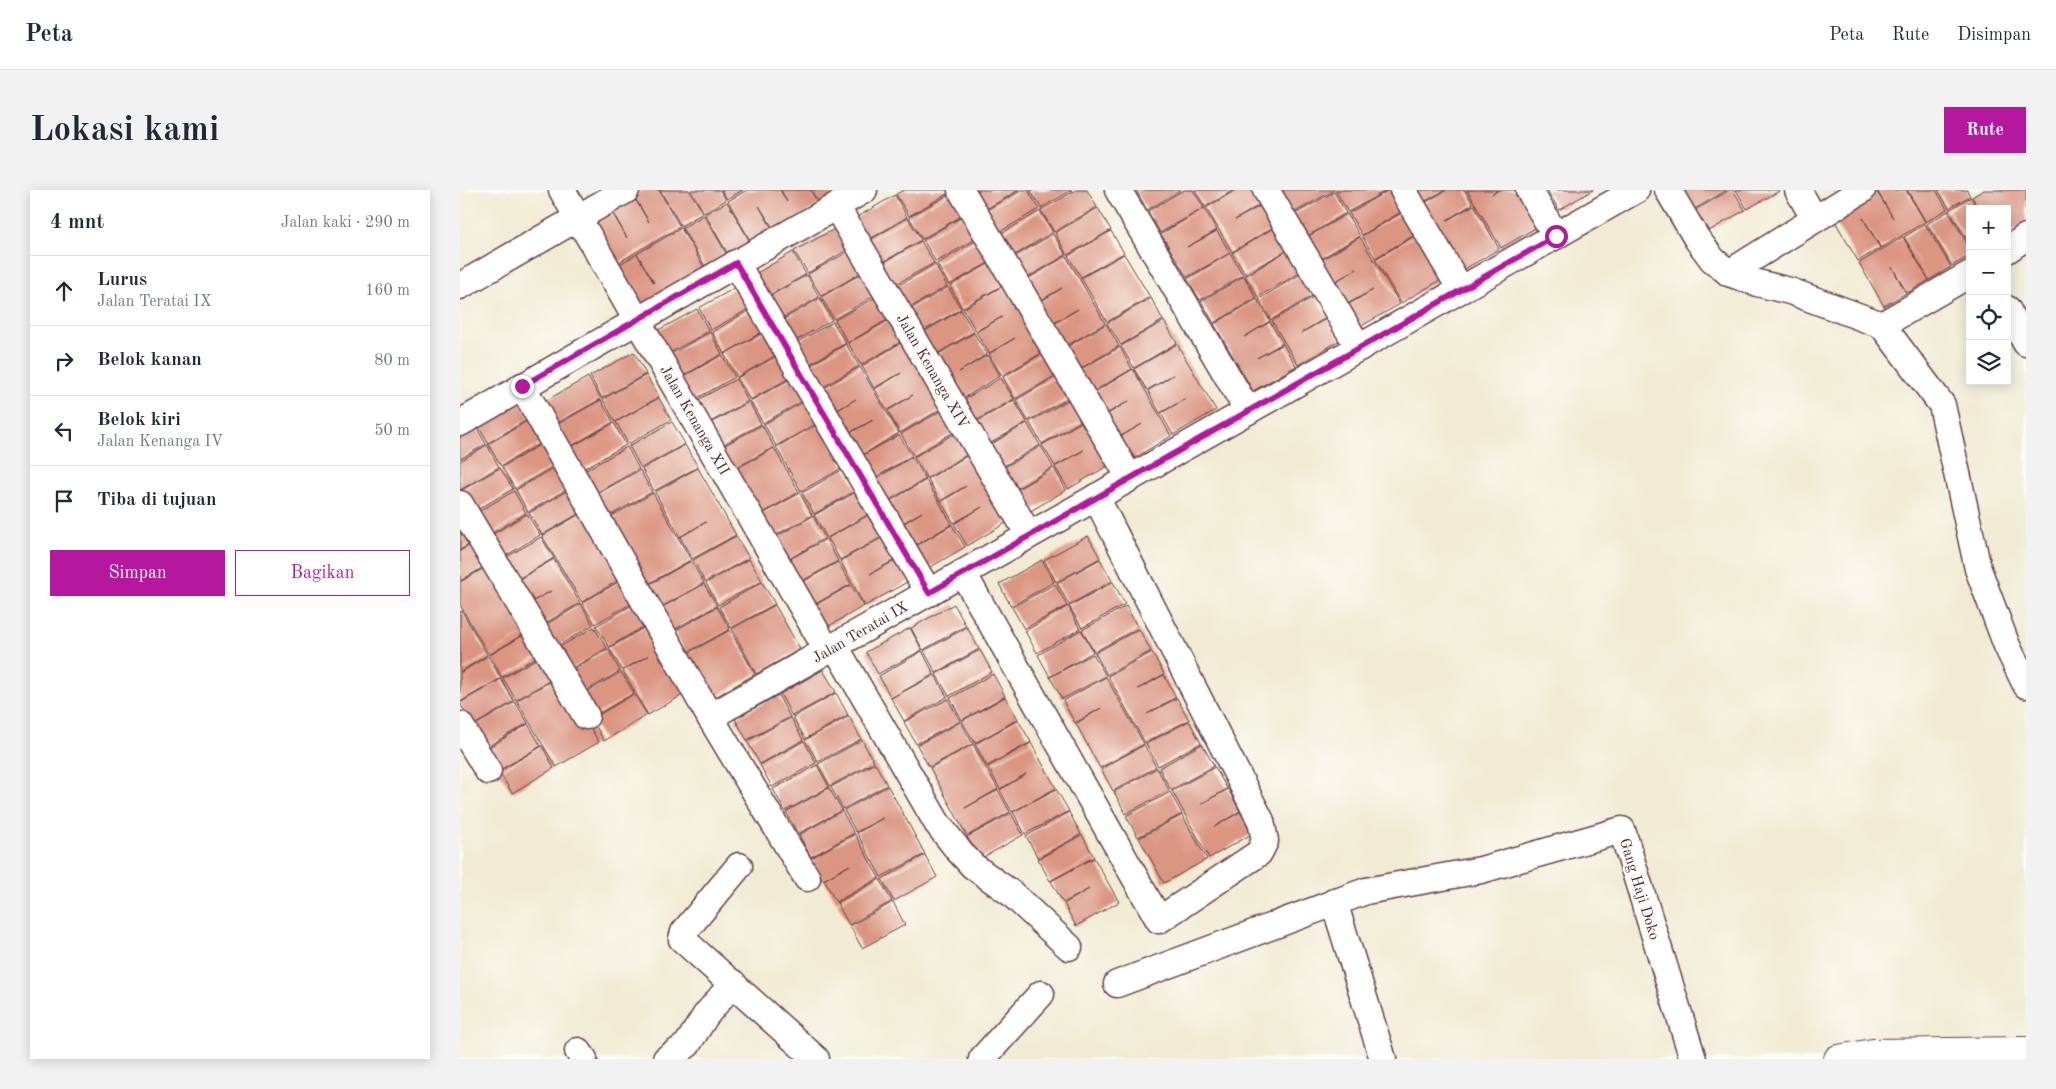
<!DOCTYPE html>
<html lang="id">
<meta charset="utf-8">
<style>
body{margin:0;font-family:"Old Standard TT",serif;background:#f2f2f3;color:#1f2937}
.controls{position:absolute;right:15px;top:15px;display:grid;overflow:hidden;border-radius:0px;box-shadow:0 2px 12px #0003}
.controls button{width:45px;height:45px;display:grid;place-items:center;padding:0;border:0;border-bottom:1px solid #e0e1e3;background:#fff;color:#1f2937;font:25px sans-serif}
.stop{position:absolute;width:15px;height:15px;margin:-11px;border:4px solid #b5179e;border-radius:50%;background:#fff}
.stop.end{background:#b5179e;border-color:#fff;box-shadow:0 1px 5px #0008}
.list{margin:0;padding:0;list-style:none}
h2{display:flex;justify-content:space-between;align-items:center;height:65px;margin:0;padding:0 20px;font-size:21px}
h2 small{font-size:16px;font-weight:400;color:#747a83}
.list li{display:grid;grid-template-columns:32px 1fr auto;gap:15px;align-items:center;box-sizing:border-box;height:70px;padding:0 20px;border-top:1px solid #e0e1e3}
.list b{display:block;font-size:19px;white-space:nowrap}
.list p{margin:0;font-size:16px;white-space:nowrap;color:#747a83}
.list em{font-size:16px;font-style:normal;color:#747a83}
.actions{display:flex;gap:10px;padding:15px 20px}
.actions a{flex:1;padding:11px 0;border:1px solid #b5179e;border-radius:0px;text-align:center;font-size:18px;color:#b5179e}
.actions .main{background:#b5179e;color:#fff}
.icon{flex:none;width:28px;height:28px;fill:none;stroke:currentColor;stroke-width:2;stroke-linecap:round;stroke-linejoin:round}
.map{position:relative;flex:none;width:1566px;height:869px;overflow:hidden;border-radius:0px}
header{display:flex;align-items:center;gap:30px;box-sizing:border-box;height:70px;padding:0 25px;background:#fff;border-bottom:1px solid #e0e1e3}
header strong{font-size:24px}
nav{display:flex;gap:28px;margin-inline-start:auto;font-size:18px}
.intro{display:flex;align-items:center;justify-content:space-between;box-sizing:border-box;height:120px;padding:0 30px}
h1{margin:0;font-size:35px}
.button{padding:12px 22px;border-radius:0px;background:#b5179e;color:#fff;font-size:18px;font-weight:700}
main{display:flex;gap:30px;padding:0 30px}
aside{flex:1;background:#fff;border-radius:0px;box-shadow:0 2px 12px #0003}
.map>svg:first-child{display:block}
.building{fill:#db9682}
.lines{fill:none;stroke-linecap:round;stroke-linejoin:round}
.minor-casing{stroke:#633e44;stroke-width:29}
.tertiary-casing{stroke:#633e44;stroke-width:30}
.minor{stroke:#fff;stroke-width:26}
.tertiary{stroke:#fff;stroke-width:28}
.route{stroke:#b5179e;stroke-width:6}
.labels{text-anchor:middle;stroke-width:4.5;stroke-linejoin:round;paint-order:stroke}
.street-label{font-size:15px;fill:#4a1f2b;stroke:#fdfcf7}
</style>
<header>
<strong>Peta</strong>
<nav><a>Peta</a><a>Rute</a><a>Disimpan</a></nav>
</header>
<div class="intro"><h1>Lokasi kami</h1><a class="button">Rute</a></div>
<main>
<aside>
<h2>4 mnt<small>Jalan kaki · 290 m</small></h2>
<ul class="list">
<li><svg class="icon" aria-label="ahead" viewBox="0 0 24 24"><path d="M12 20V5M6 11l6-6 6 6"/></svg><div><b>Lurus</b><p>Jalan Teratai IX</p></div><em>160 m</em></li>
<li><svg class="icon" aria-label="right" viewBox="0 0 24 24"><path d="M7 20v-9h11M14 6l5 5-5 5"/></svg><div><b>Belok kanan</b></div><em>80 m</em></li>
<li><svg class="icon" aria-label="left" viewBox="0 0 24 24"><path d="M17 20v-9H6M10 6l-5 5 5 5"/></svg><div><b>Belok kiri</b><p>Jalan Kenanga IV</p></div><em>50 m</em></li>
<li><svg class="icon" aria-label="arrive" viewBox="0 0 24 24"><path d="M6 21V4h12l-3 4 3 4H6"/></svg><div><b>Tiba di tujuan</b></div></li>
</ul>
<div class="actions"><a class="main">Simpan</a><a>Bagikan</a></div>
</aside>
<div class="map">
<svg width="1566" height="869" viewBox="0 0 1566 869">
<rect width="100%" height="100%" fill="#fdfcf7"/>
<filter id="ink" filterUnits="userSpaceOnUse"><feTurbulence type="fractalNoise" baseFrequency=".02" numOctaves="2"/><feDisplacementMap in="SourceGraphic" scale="10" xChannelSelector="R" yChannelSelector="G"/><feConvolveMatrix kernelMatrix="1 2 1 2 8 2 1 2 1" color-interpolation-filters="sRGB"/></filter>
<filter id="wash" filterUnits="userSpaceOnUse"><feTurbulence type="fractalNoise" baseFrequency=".0096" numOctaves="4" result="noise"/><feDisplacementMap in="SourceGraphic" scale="20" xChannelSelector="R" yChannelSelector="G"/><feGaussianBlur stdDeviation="1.12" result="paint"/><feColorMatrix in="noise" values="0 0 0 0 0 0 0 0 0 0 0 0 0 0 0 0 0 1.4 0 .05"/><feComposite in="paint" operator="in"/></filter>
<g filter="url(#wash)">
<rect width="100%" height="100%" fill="#f1ebd3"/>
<g id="blocks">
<g class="building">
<polygon points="183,0 199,0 220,37 154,75 129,31 150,19 167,48 151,19 173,6 189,32 174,6"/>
<polygon points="200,0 229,0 243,23 221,36"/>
<polygon points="231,0 260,0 266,10 244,23"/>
<polygon points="261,0 283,0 267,9"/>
<polygon points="287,0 320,0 327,12 321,0 350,0 359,15 315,41 299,16 314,42 292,54 268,11"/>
<polygon points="351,0 380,0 360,15"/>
<polygon points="444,0 491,0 492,1 449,26 436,4"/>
<polygon points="511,0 559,0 523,21"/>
<polygon points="562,0 568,0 579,19 536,44 523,22"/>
<polygon points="570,0 612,0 581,18"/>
<polygon points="616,0 627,0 637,17 594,42 581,20"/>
<polygon points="676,0 721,0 687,20"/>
<polygon points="724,0 733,0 744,18 700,43 688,21"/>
<polygon points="735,0 774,0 745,17"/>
<polygon points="776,0 793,0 801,14 775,30 802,15 814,37 772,62 746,18"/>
<polygon points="824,0 874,0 830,25 818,4"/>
<polygon points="875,0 927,0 888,22"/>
<polygon points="929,0 933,0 944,20 902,45 889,23"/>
<polygon points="947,0 985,0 957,16"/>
<polygon points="987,0 1005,0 1013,14 987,30 1014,15 1039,59 996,84 957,17"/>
<polygon points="1007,0 1038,0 1032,4 1039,0 1065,0 1084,33 1041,58"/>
<polygon points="1087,0 1133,0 1099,20"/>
<polygon points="1217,0 1267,0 1229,22"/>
<polygon points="1270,0 1273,0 1285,20 1242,45 1230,23"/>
<polygon points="1276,0 1321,0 1287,19"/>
<polygon points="1421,0 1446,0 1465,32 1421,58 1403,28 1420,58 1398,71 1373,28 1417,2 1433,28 1418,2"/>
<polygon points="1447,0 1476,0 1487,19 1466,32"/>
<polygon points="1478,0 1507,0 1510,6 1489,18"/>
<polygon points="1524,0 1566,0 1566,33 1547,44 1547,19 1519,19 1512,7"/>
<polygon points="874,2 886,23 844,48 831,26"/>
<polygon points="492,3 505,24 462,49 449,27"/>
<polygon points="435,5 447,27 405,52 392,30"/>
<polygon points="1511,7 1517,19 1510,19 1510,55 1489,20"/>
<polygon points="267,12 292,55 270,68 245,24"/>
<polygon points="638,18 651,40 607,65 595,43"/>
<polygon points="744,18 757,40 727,57 757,41 770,63 727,87 701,44"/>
<polygon points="580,21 593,42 550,68 537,46"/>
<polygon points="945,21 958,43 915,68 902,46"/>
<polygon points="1488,21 1510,58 1510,66 1492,76 1467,34"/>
<polygon points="887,24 900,46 857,71 844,49"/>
<polygon points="244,25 269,68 248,81 222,38"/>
<polygon points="505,25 519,47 476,72 463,50"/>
<polygon points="448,28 461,50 418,75 405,53"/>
<polygon points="1465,34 1491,77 1469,90 1444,47"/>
<polygon points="378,37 390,58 348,83 334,61"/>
<polygon points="815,37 828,60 785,84 772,63"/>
<polygon points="221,38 246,81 180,120 155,77 177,64 194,93 177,64"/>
<polygon points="651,41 664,63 621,87 608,66"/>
<polygon points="593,44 606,65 563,90 550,69"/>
<polygon points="958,44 984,88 941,113 915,69"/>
<polygon points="900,47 940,114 896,139 884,117 913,100 883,116 871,94 897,79 870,94 858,72"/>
<polygon points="1443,47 1469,90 1447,103 1432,77 1446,103 1424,116 1399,73"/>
<polygon points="519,49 532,71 489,95 477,74"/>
<polygon points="461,51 474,73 431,97 418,76"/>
<polygon points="391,60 404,81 361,106 348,84"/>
<polygon points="828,60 841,82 798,107 785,86"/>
<polygon points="333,62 346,84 303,109 290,87"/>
<polygon points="770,63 783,85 740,110 727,89"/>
<polygon points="664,64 690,107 647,132 621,88"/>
<polygon points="606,66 645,133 603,158 590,136 618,119 590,135 577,114 602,98 576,113 564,91"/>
<polygon points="533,71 545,94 502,118 490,96"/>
<polygon points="475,74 487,96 444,121 432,99"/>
<polygon points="404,82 417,104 374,129 361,107"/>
<polygon points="842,83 854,105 811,130 799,109"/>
<polygon points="347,85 359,107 316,132 303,110"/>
<polygon points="784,86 796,108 754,133 741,111"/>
<polygon points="282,94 294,116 251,140 239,118"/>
<polygon points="546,94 585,161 542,186 529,164 555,148 529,163 516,142 542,127 516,141 503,119"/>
<polygon points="488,97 501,119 458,144 445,122"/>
<polygon points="418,106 430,128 388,153 375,130"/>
<polygon points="855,106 867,127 841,143 868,128 880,150 838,175 812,131"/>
<polygon points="360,108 372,130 330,154 317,133"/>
<polygon points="691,108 703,130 661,155 647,133"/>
<polygon points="797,109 810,131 784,147 810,132 823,153 797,168 823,154 836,176 793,201 754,134"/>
<polygon points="295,117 307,139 264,164 252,142"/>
<polygon points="237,119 249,141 206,165 193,143"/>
<polygon points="501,120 514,142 471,167 459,145"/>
<polygon points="431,129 444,150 401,175 388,153"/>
<polygon points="704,131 717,153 674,178 661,156"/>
<polygon points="373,132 386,153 343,178 330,156"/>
<polygon points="646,134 659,156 616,181 603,159"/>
<polygon points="308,140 320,163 277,187 264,164"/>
<polygon points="250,142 262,164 219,188 206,167"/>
<polygon points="514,143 527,164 499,182 528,165 540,186 497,212 472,168"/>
<polygon points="444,151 483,218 440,243 428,221 453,205 427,220 415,199 441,183 414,198 402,176"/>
<polygon points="386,154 399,176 356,201 344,179"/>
<polygon points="717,154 756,220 713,245 701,223 727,208 700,223 688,201 713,185 687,200 674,179"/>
<polygon points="660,157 672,179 629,204 616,182"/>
<polygon points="174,162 186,184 142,208 130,186"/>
<polygon points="585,162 598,184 555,209 543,187"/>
<polygon points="321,164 333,186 290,210 277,188"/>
<polygon points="262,165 275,187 232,211 219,189"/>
<polygon points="400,177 439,243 396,269 383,247 413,230 383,246 370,225 396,209 370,224 357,202"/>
<polygon points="673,179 711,246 669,271 656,249 682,234 656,249 643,227 669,211 642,226 630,205"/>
<polygon points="186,185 199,207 155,232 143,209"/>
<polygon points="599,185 612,206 568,231 556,210"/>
<polygon points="128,187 141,209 97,233 85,211"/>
<polygon points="334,187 346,209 303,233 290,211"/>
<polygon points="541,188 554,209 510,234 498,213"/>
<polygon points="276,189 288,211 245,235 232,213"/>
<polygon points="58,206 70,228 28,253 15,231"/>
<polygon points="199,208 211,230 168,254 156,232"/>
<polygon points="612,208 624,229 582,254 569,232"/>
<polygon points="141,210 153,232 110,257 98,234"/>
<polygon points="347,210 359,232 316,256 304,234"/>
<polygon points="554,210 567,232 524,257 511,235"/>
<polygon points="289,212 301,234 257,258 245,236"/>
<polygon points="484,219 497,240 454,266 441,244"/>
<polygon points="71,229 84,251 41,276 28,254"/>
<polygon points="625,230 651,274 608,299 595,277 624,260 595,276 582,255"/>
<polygon points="13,232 26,254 0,269 0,240"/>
<polygon points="212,232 225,254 181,278 169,256"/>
<polygon points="154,233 166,255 123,279 111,257"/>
<polygon points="360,233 384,277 341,301 316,257"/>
<polygon points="567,233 580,255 537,280 525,258"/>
<polygon points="302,235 314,257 270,281 258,259"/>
<polygon points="497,242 510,263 467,288 454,267"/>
<polygon points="439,245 452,266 409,291 396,269"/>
<polygon points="85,252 98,273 55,299 42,277"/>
<polygon points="27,255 39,277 0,300 0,271"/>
<polygon points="225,255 238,277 194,301 182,279"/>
<polygon points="581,256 593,277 551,302 538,281"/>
<polygon points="167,257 179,279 136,303 124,281"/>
<polygon points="314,258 339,302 296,327 271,282"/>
<polygon points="510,264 549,331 507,356 494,334 522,317 494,333 481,312 506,296 480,311 468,289"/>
<polygon points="452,267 466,289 422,314 410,292"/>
<polygon points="98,275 111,297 68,322 56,300"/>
<polygon points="40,278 53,299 10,324 0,301"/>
<polygon points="238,278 276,345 232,369 220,347 246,332 220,347 195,302"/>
<polygon points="385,278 397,300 354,324 342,303"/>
<polygon points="594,278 606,300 564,325 551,303"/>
<polygon points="180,280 192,302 149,326 137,304"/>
<polygon points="466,290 492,334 449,359 436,338 462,322 436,337 423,315"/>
<polygon points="112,298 125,320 82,345 69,323"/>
<polygon points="54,301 66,323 24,348 11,326"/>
<polygon points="398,301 410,323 367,348 354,325"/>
<polygon points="193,303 231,370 188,394 150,327"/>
<polygon points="340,303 352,325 309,349 297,327"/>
<polygon points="125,321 164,387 122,412 82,346"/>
<polygon points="67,324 80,345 37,371 25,349"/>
<polygon points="411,324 423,346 380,370 368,348"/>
<polygon points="353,326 365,348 322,373 310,350"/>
<polygon points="0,331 19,349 0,360"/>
<polygon points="492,335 505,357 462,382 449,360"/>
<polygon points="276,346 289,368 245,392 233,370"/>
<polygon points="628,346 640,368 596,392 584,370"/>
<polygon points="81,347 94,368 51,393 38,372"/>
<polygon points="424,347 436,369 410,384 436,370 449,391 405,416 380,371"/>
<polygon points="366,349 378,371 335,395 323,373"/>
<polygon points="19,350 32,372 0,391 0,361"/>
<polygon points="94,369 120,413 77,438 65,416 91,401 64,416 51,394"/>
<polygon points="289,369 302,391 258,415 246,393"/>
<polygon points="640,369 652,391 609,415 597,393"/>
<polygon points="582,370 594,392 551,416 539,394"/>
<polygon points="231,371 244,393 201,417 188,395"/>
<polygon points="378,372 391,394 348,418 335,396"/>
<polygon points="33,373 72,439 29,465 0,415 0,392"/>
<polygon points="165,388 178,410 135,434 122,413"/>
<polygon points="302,392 315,414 271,438 259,417"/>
<polygon points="653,392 665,414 622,438 609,416"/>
<polygon points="244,394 257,416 213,440 201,418"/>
<polygon points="595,394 607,416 564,439 552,417"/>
<polygon points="391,395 404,416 360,441 348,419"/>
<polygon points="179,411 191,432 149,457 136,436"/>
<polygon points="121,414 133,435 91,460 78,439"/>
<polygon points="494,414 506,436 463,460 451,438"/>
<polygon points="315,415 340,459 296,484 272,439"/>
<polygon points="608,416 620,439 577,463 565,441"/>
<polygon points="666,416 678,438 634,462 622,440"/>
<polygon points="257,417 270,439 226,463 214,441"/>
<polygon points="2,421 27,465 0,482 0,422"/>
<polygon points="192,433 231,500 188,525 163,481 189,465 162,480 149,458"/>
<polygon points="134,437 147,458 104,483 91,462"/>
<polygon points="507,437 519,459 476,483 464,461"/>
<polygon points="450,438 462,460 418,484 406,462"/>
<polygon points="679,439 691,461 647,485 635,463"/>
<polygon points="72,440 85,462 42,487 30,465"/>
<polygon points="270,440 295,484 252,509 227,464"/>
<polygon points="621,440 633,462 590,487 578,465"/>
<polygon points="148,459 160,481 117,506 105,484"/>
<polygon points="520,460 532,482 489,506 476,484"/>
<polygon points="462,461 474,484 431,508 419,486"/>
<polygon points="692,462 704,484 678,499 704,485 716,507 687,524 717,508 729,530 685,553 648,486"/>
<polygon points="86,463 99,485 56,510 43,488"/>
<polygon points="633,464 646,486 602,509 590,487"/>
<polygon points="28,466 41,488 0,512 0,483"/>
<polygon points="363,480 376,502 332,526 320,504"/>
<polygon points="161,482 174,503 131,528 118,507"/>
<polygon points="533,484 545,506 502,530 490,508"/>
<polygon points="475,485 487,507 444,531 431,508"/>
<polygon points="99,486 139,552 96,577 57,511"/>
<polygon points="646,487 684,554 640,578 616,534 641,518 615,533 603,511"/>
<polygon points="41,489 54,511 12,536 0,513"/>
<polygon points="376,503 388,525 345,549 333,527"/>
<polygon points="174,504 187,525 144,551 132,529"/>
<polygon points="318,505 330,527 287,550 275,529"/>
<polygon points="545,507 558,529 515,553 502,531"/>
<polygon points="488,509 500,531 456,554 444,532"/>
<polygon points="55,512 68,533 25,558 12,537"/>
<polygon points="389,526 401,549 358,572 345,550"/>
<polygon points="331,528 343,550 300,574 287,551"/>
<polygon points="558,530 571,552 527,576 515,554"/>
<polygon points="729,531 741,553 698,576 686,554"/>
<polygon points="501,532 513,554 469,577 457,555"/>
<polygon points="68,534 81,556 38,581 26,559"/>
<polygon points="402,550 414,572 370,596 358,574"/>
<polygon points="344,551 356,573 312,597 300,575"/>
<polygon points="571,553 596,598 552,622 540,600 566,584 540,599 528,577"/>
<polygon points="513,554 538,599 505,618 538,600 550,622 507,646 470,578"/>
<polygon points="742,554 754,576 711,600 699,578"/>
<polygon points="684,555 696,577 653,601 641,579"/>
<polygon points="82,556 94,578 52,603 39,582"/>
<polygon points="415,573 427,595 383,619 371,597"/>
<polygon points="357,575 369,597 325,621 313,599"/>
<polygon points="755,577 767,599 741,614 768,599 780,621 754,637 780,622 792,644 749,668 712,601"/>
<polygon points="697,578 709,600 666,624 654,602"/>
<polygon points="428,596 465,664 421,687 397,643 423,628 396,642 384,620"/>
<polygon points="369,598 382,620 338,644 326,622"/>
<polygon points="596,599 609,621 565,644 553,622"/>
<polygon points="710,602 722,624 678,647 666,626"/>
<polygon points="382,621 394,643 351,667 339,645"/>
<polygon points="609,622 621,644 578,668 566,646"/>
<polygon points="551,623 563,645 520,669 507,647"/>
<polygon points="722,625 747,669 704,693 679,648"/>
<polygon points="395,644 419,688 376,712 364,690 390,675 363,690 351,668"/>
<polygon points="622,645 634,667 590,691 578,669"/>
<polygon points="465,665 477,687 434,711 422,689"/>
<polygon points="634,668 659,712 616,736 604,714 629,699 603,713 591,691"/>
<polygon points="420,689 432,711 389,735 377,713"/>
<polygon points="433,712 445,735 402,758 390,736"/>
</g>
</g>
</g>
<g filter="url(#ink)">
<use href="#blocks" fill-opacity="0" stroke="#633e44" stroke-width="1"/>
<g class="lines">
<defs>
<g id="minor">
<polyline points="102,0 367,460"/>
<polyline points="501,0 670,288"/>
<polyline points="658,0 788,221"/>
<polyline points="806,0 899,158"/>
<polyline points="943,0 1001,100"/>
<polyline points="1069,0 1096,46"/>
<polyline points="1208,0 1237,49 1253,70 1269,83 1297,93 1330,101 1422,135 1482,215 1518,379 1547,456 1566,495"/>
<polyline points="1338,0 1354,28"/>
<polyline points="376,16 569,345"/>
<polyline points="1547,60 1566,47"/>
<polyline points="276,73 469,403"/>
<polyline points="1269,83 1402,0"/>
<polyline points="0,96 166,0"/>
<polyline points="1547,119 1566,153"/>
<polyline points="1422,135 1510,84"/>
<polyline points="62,196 250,527 347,688"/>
<polyline points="0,233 404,0"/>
<polyline points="0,314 126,526"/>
<polyline points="503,383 699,730 799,663 805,651 801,631 636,307"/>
<polyline points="375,456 477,633 499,661 513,676 552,704 609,757"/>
<polyline points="250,527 1176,0"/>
<polyline points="0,535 28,581"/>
<polyline points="279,676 224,742 222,749 356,869"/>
<polyline points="874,712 923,869"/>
<polyline points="657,794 906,701 1021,680 1162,640 1233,869"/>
<polyline points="118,861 124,869"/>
<polyline points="206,869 227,855 246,825 273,793"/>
<polyline points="522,869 581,804"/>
</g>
<polyline id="tertiary" points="1378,869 1413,863 1566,861"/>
</defs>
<use href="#minor" class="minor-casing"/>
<use href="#tertiary" class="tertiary-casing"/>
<use href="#minor" class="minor"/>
<use href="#tertiary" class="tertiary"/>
</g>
</g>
<g class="lines" filter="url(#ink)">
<polyline class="route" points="62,196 276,73 469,403 1096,46"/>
</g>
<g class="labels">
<g class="street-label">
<text transform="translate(473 181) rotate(60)" y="5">Jalan Kenanga XIV</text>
<text transform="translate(235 230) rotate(60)" y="5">Jalan Kenanga XII</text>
<text transform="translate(400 442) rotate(-30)" y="5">Jalan Teratai IX</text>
<text transform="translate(1180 699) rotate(73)" y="5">Gang Haji Doko</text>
</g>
</g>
</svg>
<div class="controls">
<button>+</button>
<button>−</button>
<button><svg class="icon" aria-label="locate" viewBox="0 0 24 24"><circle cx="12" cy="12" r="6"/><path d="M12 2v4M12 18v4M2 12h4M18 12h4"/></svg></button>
<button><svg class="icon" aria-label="layers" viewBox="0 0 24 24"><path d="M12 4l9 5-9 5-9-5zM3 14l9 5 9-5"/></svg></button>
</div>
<div class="stop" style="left:1096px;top:46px"></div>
<div class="stop end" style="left:62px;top:196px"></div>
</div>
</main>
